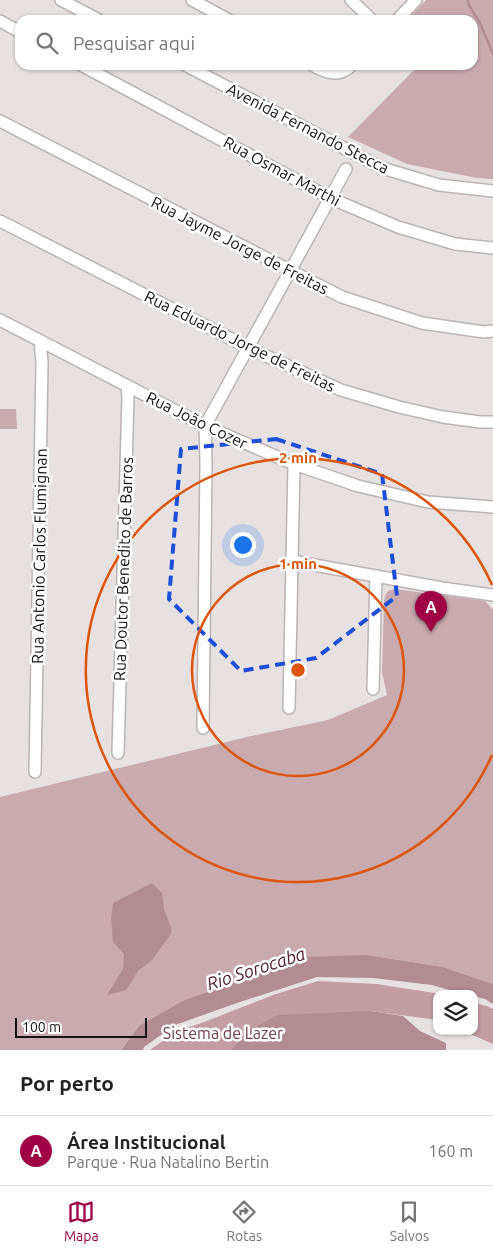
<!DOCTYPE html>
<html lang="pt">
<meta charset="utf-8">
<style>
body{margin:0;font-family:Ubuntu,sans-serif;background:#f2f2f2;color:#222}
.controls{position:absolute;right:15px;bottom:15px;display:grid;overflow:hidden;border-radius:10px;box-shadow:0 1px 4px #0004}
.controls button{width:45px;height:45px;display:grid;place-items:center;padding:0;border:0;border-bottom:1px solid #e0e0e0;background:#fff;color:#222;font:25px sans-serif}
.scale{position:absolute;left:15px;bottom:12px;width:132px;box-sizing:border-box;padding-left:5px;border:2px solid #151213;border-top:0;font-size:14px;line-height:18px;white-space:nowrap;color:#151213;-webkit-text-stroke:4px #fff;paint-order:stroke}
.you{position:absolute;left:242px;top:544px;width:18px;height:18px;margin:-12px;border:4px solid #fff;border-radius:50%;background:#1a73e8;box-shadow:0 0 0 8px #1a73e833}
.badge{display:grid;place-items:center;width:32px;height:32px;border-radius:50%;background:#9f0245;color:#fff;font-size:16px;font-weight:700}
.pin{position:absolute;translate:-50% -41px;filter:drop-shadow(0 1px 2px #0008)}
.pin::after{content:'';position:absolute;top:26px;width:18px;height:15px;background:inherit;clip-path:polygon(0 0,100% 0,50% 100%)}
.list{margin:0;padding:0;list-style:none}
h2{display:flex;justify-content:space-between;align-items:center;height:65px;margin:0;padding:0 20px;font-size:21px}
h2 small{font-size:16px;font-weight:400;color:#767676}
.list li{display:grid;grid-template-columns:32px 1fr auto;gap:15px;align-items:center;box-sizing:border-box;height:70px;padding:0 20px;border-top:1px solid #e0e0e0}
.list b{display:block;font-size:19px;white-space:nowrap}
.list p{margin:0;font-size:16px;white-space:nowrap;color:#767676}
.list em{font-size:16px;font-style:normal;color:#767676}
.icon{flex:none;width:28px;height:28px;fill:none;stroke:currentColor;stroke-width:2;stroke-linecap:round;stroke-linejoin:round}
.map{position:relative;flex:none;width:493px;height:1050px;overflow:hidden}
.search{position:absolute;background:#fff;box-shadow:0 1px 4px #0004;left:15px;right:15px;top:15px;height:55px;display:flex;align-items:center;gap:12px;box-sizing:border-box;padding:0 18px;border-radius:15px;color:#767676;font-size:19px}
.sheet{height:135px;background:#fff}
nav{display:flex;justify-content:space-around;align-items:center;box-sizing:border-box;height:70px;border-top:1px solid #e0e0e0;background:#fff;font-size:14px;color:#767676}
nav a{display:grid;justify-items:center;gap:2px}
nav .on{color:#9f0245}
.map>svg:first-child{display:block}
.green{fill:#c8aaaf}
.forest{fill:#c29da3}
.water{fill:#b18c92}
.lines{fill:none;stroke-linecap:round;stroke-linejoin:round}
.stream{stroke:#b18c92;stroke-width:2.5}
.minor-casing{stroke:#bbb3b4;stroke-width:14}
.minor{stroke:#fff;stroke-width:11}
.marked{fill:none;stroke:#1d4ed8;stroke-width:4;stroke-dasharray:10 6;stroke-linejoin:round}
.ring{fill:none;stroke:#dd550c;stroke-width:2.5}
.labels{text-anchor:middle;stroke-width:5;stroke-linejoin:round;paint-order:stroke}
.street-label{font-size:16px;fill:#151213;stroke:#fff}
.park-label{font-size:16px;fill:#713c47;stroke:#fff}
.water-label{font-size:18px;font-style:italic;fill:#54222e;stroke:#fff}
.centre{fill:#dd550c;stroke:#fff;stroke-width:2.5}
.ring-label{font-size:15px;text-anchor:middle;font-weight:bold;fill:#dd550c;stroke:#fff;stroke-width:5;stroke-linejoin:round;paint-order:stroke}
</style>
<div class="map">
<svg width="493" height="1050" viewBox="0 0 493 1050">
<rect width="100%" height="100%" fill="#e8e1e2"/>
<g class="green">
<polygon points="426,0 493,0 493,179 477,178 407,164 348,137 419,65 473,65 473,20 407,20"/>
<polygon points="0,409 16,409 17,429 0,429"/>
<polygon points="394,589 485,601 493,610 493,984 443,967 367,955 139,1026 121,1050 0,1050 0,797 247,737 328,720 387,695 382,672 384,602 385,596 388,591"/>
</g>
<g class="forest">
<polygon points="318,981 376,984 441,994 437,994 437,1020 370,1011 246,1032 231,1050 151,1050 151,1049 179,1030 199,1024 273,995"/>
<polygon points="474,1003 487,1006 493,1009 493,1044 463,1031 474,1031"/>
</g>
<g class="water">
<polygon points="152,883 162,893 164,909 171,928 171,934 152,960 138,971 126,990 107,995 123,969 124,954 113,942 111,919 113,903"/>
<polygon points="367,955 443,967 493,984 493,1004 485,999 474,996 474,994 464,994 432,985 373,978 317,977 237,1003 175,1025 144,1047 143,1050 121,1050 139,1026 183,1001 307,957"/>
<polygon points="370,1011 403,1016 420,1031 446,1043 446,1050 231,1050 246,1032 278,1015"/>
</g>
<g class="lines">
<polyline class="stream" points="468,0 469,5 480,23 493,54"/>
<defs>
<g id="minor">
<polyline points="61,0 99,20"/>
<polyline points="192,0 229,20"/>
<polyline points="351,0 372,20"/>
<polyline points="397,20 416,0"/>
<polyline points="0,21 20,32"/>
<polyline points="81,65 330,198 398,227 455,244 493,248"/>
<polyline points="185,65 382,168 439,185 493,191"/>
<path d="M312 65C326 73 339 78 352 65"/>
<polyline points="0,121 291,271 342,297 422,323 484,332 493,331"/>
<polyline points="0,221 249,348 341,390 399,407 443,417 480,422 493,422"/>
<polyline points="0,320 205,426 294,464 358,486 428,502 493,507"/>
<polyline points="292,561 442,588 493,595"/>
<polyline points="373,689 376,576"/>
<polyline points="289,708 294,464"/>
<polyline points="203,728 206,463 205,426 346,169"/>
<polyline points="118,753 128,397 127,386"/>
<polyline points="35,772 42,362 40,341"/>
</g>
</defs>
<use href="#minor" class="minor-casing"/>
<use href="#minor" class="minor"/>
</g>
<path class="marked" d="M276 439 382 474 397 596 316 658 241 671 169 599 181 449Z"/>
<g class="ring">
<circle cx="298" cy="670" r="106"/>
<path d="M492 755A212 212 0 1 1 492 585"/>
</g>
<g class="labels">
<g class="street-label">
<text transform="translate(308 128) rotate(27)" y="6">Avenida Fernando Stecca</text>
<text transform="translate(282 171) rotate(28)" y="6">Rua Osmar Marthi</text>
<text transform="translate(240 245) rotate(27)" y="6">Rua Jayme Jorge de Freitas</text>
<text transform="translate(240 341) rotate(26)" y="6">Rua Eduardo Jorge de Freitas</text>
<text transform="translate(197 420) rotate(26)" y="6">Rua João Cozer</text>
<text transform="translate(39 556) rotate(-89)" y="6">Rua Antonio Carlos Flumignan</text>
<text transform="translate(123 569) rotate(-88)" y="6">Rua Doutor Benedito de Barros</text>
</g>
<g class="park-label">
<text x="223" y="1039">Sistema de Lazer</text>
</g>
<g class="water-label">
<text transform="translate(256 969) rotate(-18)" y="6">Rio Sorocaba</text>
</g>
</g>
<circle cx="298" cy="670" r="8" class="centre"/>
<g class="ring-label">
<text x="298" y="463">2 min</text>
<text x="298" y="569">1 min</text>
</g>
</svg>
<div class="controls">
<button><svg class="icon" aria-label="layers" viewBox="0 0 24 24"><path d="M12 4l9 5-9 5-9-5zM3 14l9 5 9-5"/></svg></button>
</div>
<div class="scale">100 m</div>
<div class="you"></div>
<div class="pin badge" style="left:431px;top:632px">A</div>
<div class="search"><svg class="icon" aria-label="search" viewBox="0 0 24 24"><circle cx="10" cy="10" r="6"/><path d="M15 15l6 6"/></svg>Pesquisar aqui</div>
</div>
<section class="sheet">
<h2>Por perto<small></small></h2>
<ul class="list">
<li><span class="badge">A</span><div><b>Área Institucional</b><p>Parque · Rua Natalino Bertin</p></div><em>160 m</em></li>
</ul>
</section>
<nav>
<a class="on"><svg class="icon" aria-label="map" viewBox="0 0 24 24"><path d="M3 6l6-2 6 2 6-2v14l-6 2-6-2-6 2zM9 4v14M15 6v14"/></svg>Mapa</a>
<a><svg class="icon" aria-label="directions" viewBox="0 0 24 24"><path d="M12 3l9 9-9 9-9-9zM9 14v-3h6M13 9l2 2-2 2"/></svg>Rotas</a>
<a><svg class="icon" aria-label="saved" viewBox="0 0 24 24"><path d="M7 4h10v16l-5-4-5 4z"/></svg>Salvos</a>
</nav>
